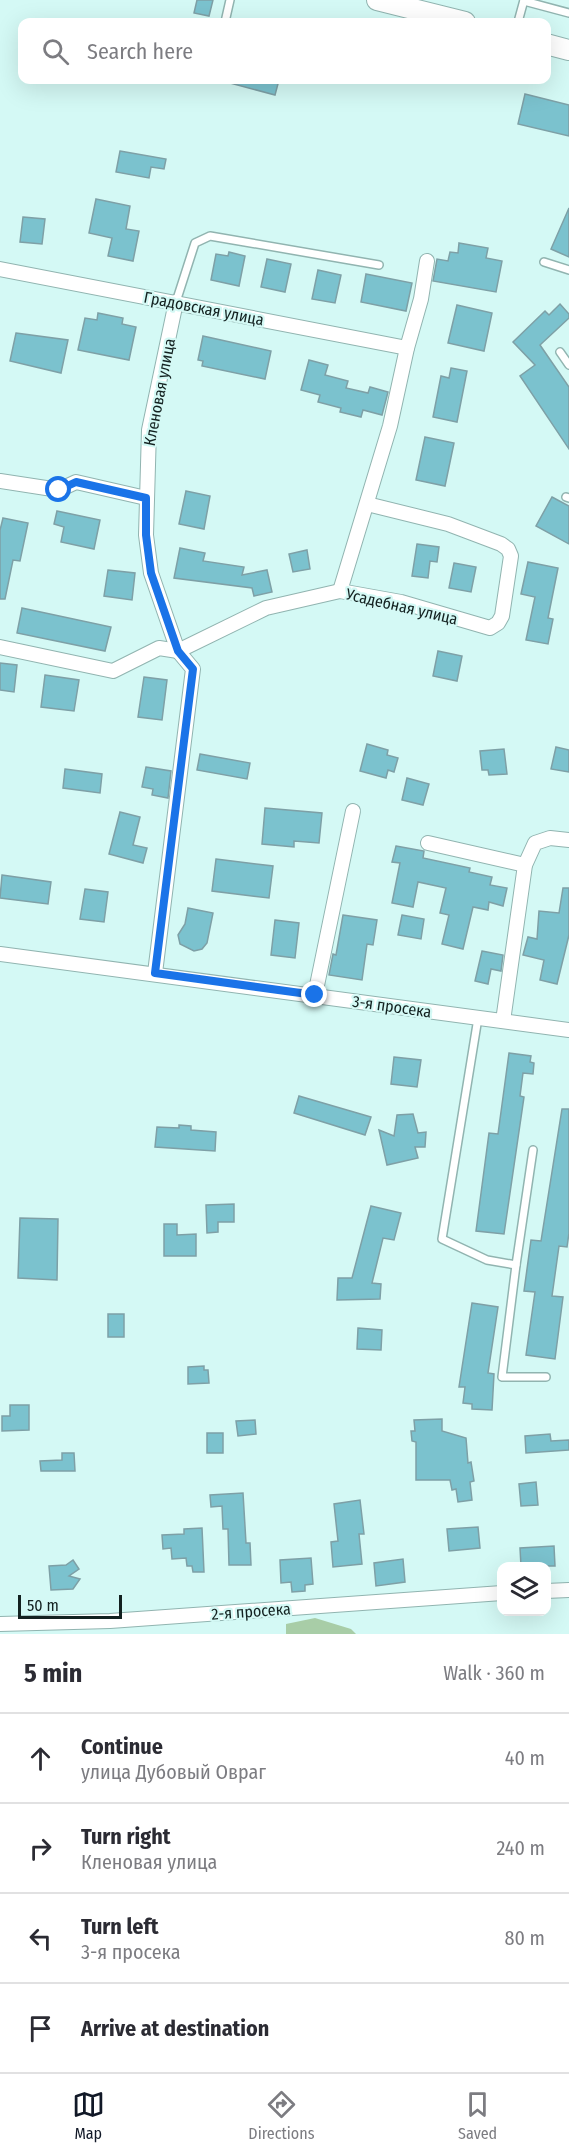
<!DOCTYPE html>
<meta charset="utf-8">
<style>
body{margin:0;font-family:"Fira Sans Condensed",sans-serif;background:#f7f7f7;color:#2b2b33}
.controls{position:absolute;right:18px;bottom:18px;display:grid;overflow:hidden;border-radius:12px;box-shadow:0 6px 24px #0002}
.controls button{width:54px;height:54px;display:grid;place-items:center;padding:0;border:0;border-bottom:2px solid #e1e1e2;background:#fff;color:#2b2b33;font:30px sans-serif}
.scale{position:absolute;left:18px;bottom:15px;width:104px;box-sizing:border-box;padding-left:6px;border:3px solid #132120;border-top:0;font-size:16px;line-height:21px;white-space:nowrap;color:#132120;-webkit-text-stroke:4px #d4f9f5;paint-order:stroke}
.stop{position:absolute;width:18px;height:18px;margin:-14px;border:4px solid #1a73e8;border-radius:50%;background:#fff}
.stop.end{background:#1a73e8;border-color:#fff;box-shadow:0 2px 6px #0008}
.list{margin:0;padding:0;list-style:none}
h2{display:flex;justify-content:space-between;align-items:center;height:78px;margin:0;padding:0 24px;font-size:26px}
h2 small{font-size:20px;font-weight:400;color:#7c7c81}
.list li{display:grid;grid-template-columns:39px 1fr auto;gap:18px;align-items:center;box-sizing:border-box;height:90px;padding:0 24px;border-top:2px solid #e1e1e2}
.list b{display:block;font-size:22px;white-space:nowrap}
.list p{margin:0;font-size:20px;white-space:nowrap;color:#7c7c81}
.list em{font-size:20px;font-style:normal;color:#7c7c81}
.icon{flex:none;width:33px;height:33px;fill:none;stroke:currentColor;stroke-width:2;stroke-linecap:round;stroke-linejoin:round}
.map{position:relative;flex:none;width:569px;height:1634px;overflow:hidden}
.search{position:absolute;background:#fff;box-shadow:0 6px 24px #0002;left:18px;right:18px;top:18px;height:66px;display:flex;align-items:center;gap:15px;box-sizing:border-box;padding:0 21px;border-radius:12px;color:#7c7c81;font-size:22px}
.sheet{height:438px;background:#fff}
nav{display:flex;justify-content:space-around;align-items:center;box-sizing:border-box;height:84px;border-top:2px solid #e1e1e2;background:#fff;font-size:16px;color:#7c7c81}
nav a{display:grid;justify-items:center;gap:3px}
nav .on{color:#111827}
.map>svg:first-child{display:block}
.green{fill:#a8cda7}
.building{fill:#7bc2ce;stroke:#7ea0a6;stroke-width:1.5}
.lines{fill:none;stroke-linecap:round;stroke-linejoin:round}
.lane-casing{stroke:#91b4b0;stroke-width:10}
.street-casing{stroke:#91b4b0;stroke-width:16}
.secondary-casing{stroke:#91b4b0;stroke-width:22}
.lane{stroke:#fff;stroke-width:7}
.street{stroke:#fff;stroke-width:14}
.secondary{stroke:#fff;stroke-width:20}
.route{stroke:#1a73e8;stroke-width:8}
.labels{text-anchor:middle;stroke-width:4.5;stroke-linejoin:round;paint-order:stroke}
.street-label{font-size:16px;fill:#132120;stroke:#d4f9f5}
</style>
<div class="map">
<svg width="569" height="1634" viewBox="0 0 569 1634">
<rect width="100%" height="100%" fill="#d4f9f5"/>
<polygon class="green" points="315,1618 351,1629 356,1634 286,1634 286,1624"/>
<g class="building">
<polygon points="197,0 213,0 209,16 194,13"/>
<polygon points="231,80 279,80 275,95 230,83"/>
<polygon points="525,94 569,105 569,136 518,124"/>
<polygon points="120,151 166,159 164,169 151,167 149,178 116,172"/>
<polygon points="96,199 130,206 126,229 139,231 133,261 108,256 112,238 89,233"/>
<polygon points="569,208 569,257 551,249"/>
<polygon points="23,217 45,219 42,244 20,242"/>
<polygon points="459,243 488,248 486,258 502,261 496,292 433,281 437,259 448,261 450,252 458,253"/>
<polygon points="229,252 245,256 239,286 211,280 216,254 228,256"/>
<polygon points="267,259 291,264 285,292 261,287"/>
<polygon points="318,270 341,275 335,303 312,299"/>
<polygon points="366,274 412,283 406,311 361,302"/>
<polygon points="560,304 569,314 569,318 540,345 569,387 569,449 520,376 535,365 513,342 545,311 549,315"/>
<polygon points="457,305 492,313 484,351 448,343"/>
<polygon points="98,313 123,318 122,324 136,327 129,360 78,350 85,318 97,320"/>
<polygon points="16,333 68,340 61,373 10,361"/>
<polygon points="203,336 271,351 265,379 202,366 203,361 198,360"/>
<polygon points="309,360 328,365 325,375 348,381 346,388 368,393 370,387 388,392 382,415 363,410 361,417 340,412 341,408 318,402 320,395 301,390"/>
<polygon points="451,368 467,371 457,422 433,417 441,376 449,378"/>
<polygon points="425,437 454,443 445,486 416,480"/>
<polygon points="186,491 210,496 204,529 179,524"/>
<polygon points="552,497 569,506 569,544 536,526"/>
<polygon points="57,511 100,520 94,549 61,542 64,527 54,524"/>
<polygon points="3,518 28,523 20,561 13,560 5,599 0,599 0,530"/>
<polygon points="417,544 439,547 437,562 430,561 428,578 412,576"/>
<polygon points="180,548 205,553 203,561 244,567 242,575 267,570 272,592 254,596 252,588 174,578"/>
<polygon points="307,550 310,569 293,572 289,554"/>
<polygon points="528,562 558,568 548,618 553,619 548,644 526,640 535,597 521,594"/>
<polygon points="454,563 476,567 471,592 449,588"/>
<polygon points="108,570 135,573 132,600 104,596"/>
<polygon points="22,608 111,627 105,651 17,633"/>
<polygon points="438,651 462,656 457,681 433,676"/>
<polygon points="0,663 17,665 14,692 0,690"/>
<polygon points="45,675 79,680 74,711 41,707"/>
<polygon points="144,677 167,680 162,720 138,717"/>
<polygon points="367,744 388,750 387,755 398,758 394,772 388,770 386,778 360,771"/>
<polygon points="556,747 569,750 569,772 551,769"/>
<polygon points="504,749 507,774 489,775 488,770 482,770 480,751"/>
<polygon points="200,754 250,763 247,779 197,770"/>
<polygon points="146,767 171,771 168,798 152,795 153,789 142,787"/>
<polygon points="65,769 102,774 100,793 63,788"/>
<polygon points="407,778 429,784 423,805 402,800"/>
<polygon points="265,808 322,813 319,843 294,841 294,847 262,844"/>
<polygon points="120,812 140,817 133,845 147,848 143,863 109,854"/>
<polygon points="396,846 424,851 423,858 470,868 469,872 492,877 490,885 507,888 503,906 489,902 488,910 473,907 463,949 442,944 449,915 440,913 446,888 418,882 413,907 392,903 400,863 392,862"/>
<polygon points="216,859 273,866 269,898 212,891"/>
<polygon points="2,875 51,882 48,904 0,898"/>
<polygon points="563,888 569,888 569,935 557,984 540,980 544,960 523,955 528,937 537,939 539,911 559,913"/>
<polygon points="85,889 108,892 104,922 80,919"/>
<polygon points="188,908 213,913 207,943 202,949 194,951 180,944 178,935 185,924"/>
<polygon points="343,915 377,920 373,945 367,944 362,980 329,975 333,954 336,955"/>
<polygon points="402,915 424,919 421,939 398,935"/>
<polygon points="275,920 299,923 295,958 271,955"/>
<polygon points="482,951 503,955 501,971 491,969 488,984 475,981"/>
<polygon points="509,1053 531,1056 530,1062 534,1063 533,1074 523,1073 520,1096 524,1097 504,1234 476,1231 489,1133 498,1134"/>
<polygon points="394,1057 421,1060 417,1087 391,1084"/>
<polygon points="299,1096 371,1117 365,1135 294,1113"/>
<polygon points="562,1109 569,1109 569,1233 567,1247 559,1246 552,1296 563,1297 555,1359 526,1355 535,1292 524,1291 531,1240 541,1241"/>
<polygon points="413,1114 418,1133 426,1132 425,1147 415,1147 418,1158 387,1165 379,1130 394,1136 397,1115"/>
<polygon points="179,1125 191,1126 191,1130 216,1132 215,1151 155,1147 157,1127 179,1128"/>
<polygon points="234,1204 234,1222 218,1222 218,1232 207,1233 206,1205"/>
<polygon points="371,1206 401,1213 394,1240 383,1238 372,1283 381,1284 380,1299 337,1300 338,1278 352,1278"/>
<polygon points="20,1218 58,1219 57,1280 18,1278"/>
<polygon points="164,1224 177,1224 177,1235 196,1234 196,1256 164,1256"/>
<polygon points="472,1303 498,1307 488,1373 494,1374 492,1410 472,1409 472,1404 463,1403 465,1387 459,1387"/>
<rect x="108" y="1314" width="16" height="23"/>
<polygon points="358,1328 382,1330 381,1350 357,1349"/>
<polygon points="204,1366 204,1370 208,1370 209,1383 188,1384 188,1367"/>
<polygon points="10,1405 29,1405 29,1430 2,1431 2,1416 10,1416"/>
<polygon points="442,1419 442,1431 466,1438 468,1463 471,1462 474,1481 470,1482 472,1500 458,1502 456,1489 452,1490 450,1480 416,1480 416,1442 412,1441 411,1431 415,1431 414,1420"/>
<polygon points="255,1420 256,1434 238,1436 236,1421"/>
<rect x="207" y="1433" width="16" height="20"/>
<polygon points="550,1434 551,1441 569,1440 569,1450 526,1453 525,1436"/>
<polygon points="62,1453 74,1453 75,1471 41,1471 40,1461 62,1460"/>
<polygon points="536,1482 538,1505 521,1506 519,1484"/>
<polygon points="243,1493 246,1543 250,1543 251,1565 229,1565 228,1529 223,1529 222,1506 211,1507 210,1495"/>
<polygon points="360,1500 364,1534 359,1534 362,1564 333,1567 331,1542 338,1541 334,1504"/>
<polygon points="478,1527 480,1548 449,1551 447,1529"/>
<polygon points="202,1528 204,1572 193,1572 192,1566 187,1566 186,1558 172,1559 171,1548 163,1549 162,1535 184,1534 184,1529"/>
<polygon points="554,1546 555,1566 521,1566 520,1548"/>
<polygon points="311,1558 313,1584 305,1585 305,1591 292,1592 291,1582 281,1583 280,1560"/>
<polygon points="403,1559 405,1582 376,1586 374,1563"/>
<polygon points="73,1560 79,1569 69,1576 80,1579 73,1589 51,1590 49,1566 66,1565"/>
</g>
<g class="lines">
<defs>
<g id="lane">
<polyline points="524,1 569,13"/>
<polyline points="225,22 230,0"/>
<polyline points="518,22 524,0"/>
<polyline points="544,262 569,270"/>
<polyline points="176,302 195,243 210,236 379,265"/>
<polyline points="560,352 569,365"/>
<polyline points="566,497 569,498"/>
<polyline points="478,1018 442,1239 487,1260 516,1265 533,1150"/>
<polyline points="516,1265 502,1377 546,1377"/>
</g>
<g id="street">
<polyline points="0,269 407,348"/>
<polyline points="0,481 59,490 76,482 146,498"/>
<polyline points="340,591 390,426 407,348 421,299 427,261"/>
<polyline points="0,647 113,671 159,648 178,651 266,608 340,591 401,602 490,628 498,623 502,616 511,556 508,549 501,544 448,524 367,504"/>
<polyline points="428,843 525,865"/>
<polyline points="0,954 569,1030"/>
<polyline points="155,973 193,669 178,651 151,573 146,535 149,430 176,302"/>
<polyline points="315,995 353,811"/>
<polyline points="503,1021 525,865 535,843 550,838 569,840"/>
<polyline points="546,1591 569,1590"/>
<polyline points="0,1624 110,1621 502,1593"/>
</g>
<g id="secondary">
<polyline points="377,0 465,22"/>
<polyline points="546,44 569,50"/>
</g>
</defs>
<use href="#lane" class="lane-casing"/>
<use href="#street" class="street-casing"/>
<use href="#secondary" class="secondary-casing"/>
<use href="#lane" class="lane"/>
<use href="#street" class="street"/>
<use href="#secondary" class="secondary"/>
</g>
<g class="lines">
<polyline class="route" points="59,490 76,482 146,498 146,535 151,573 178,651 193,669 155,973 315,995"/>
</g>
<g class="labels">
<g class="street-label">
<text transform="translate(204 308) rotate(11)" y="6">Градовская улица</text>
<text transform="translate(159 392) rotate(-79)" y="6">Кленовая улица</text>
<text transform="translate(402 606) rotate(13)" y="6">Усадебная улица</text>
<text transform="translate(392 1006) rotate(8)" y="6">3-я просека</text>
<text transform="translate(251 1611) rotate(-4)" y="6">2-я просека</text>
</g>
</g>
</svg>
<div class="controls">
<button><svg class="icon" aria-label="layers" viewBox="0 0 24 24"><path d="M12 4l9 5-9 5-9-5zM3 14l9 5 9-5"/></svg></button>
</div>
<div class="scale">50 m</div>
<div class="stop" style="left:59px;top:490px"></div>
<div class="stop end" style="left:315px;top:995px"></div>
<div class="search"><svg class="icon" aria-label="search" viewBox="0 0 24 24"><circle cx="10" cy="10" r="6"/><path d="M15 15l6 6"/></svg>Search here</div>
</div>
<section class="sheet">
<h2>5 min<small>Walk · 360 m</small></h2>
<ul class="list">
<li><svg class="icon" aria-label="ahead" viewBox="0 0 24 24"><path d="M12 20V5M6 11l6-6 6 6"/></svg><div><b>Continue</b><p>улица Дубовый Овраг</p></div><em>40 m</em></li>
<li><svg class="icon" aria-label="right" viewBox="0 0 24 24"><path d="M7 20v-9h11M14 6l5 5-5 5"/></svg><div><b>Turn right</b><p>Кленовая улица</p></div><em>240 m</em></li>
<li><svg class="icon" aria-label="left" viewBox="0 0 24 24"><path d="M17 20v-9H6M10 6l-5 5 5 5"/></svg><div><b>Turn left</b><p>3-я просека</p></div><em>80 m</em></li>
<li><svg class="icon" aria-label="arrive" viewBox="0 0 24 24"><path d="M6 21V4h12l-3 4 3 4H6"/></svg><div><b>Arrive at destination</b></div></li>
</ul>
</section>
<nav>
<a class="on"><svg class="icon" aria-label="map" viewBox="0 0 24 24"><path d="M3 6l6-2 6 2 6-2v14l-6 2-6-2-6 2zM9 4v14M15 6v14"/></svg>Map</a>
<a><svg class="icon" aria-label="directions" viewBox="0 0 24 24"><path d="M12 3l9 9-9 9-9-9zM9 14v-3h6M13 9l2 2-2 2"/></svg>Directions</a>
<a><svg class="icon" aria-label="saved" viewBox="0 0 24 24"><path d="M7 4h10v16l-5-4-5 4z"/></svg>Saved</a>
</nav>
